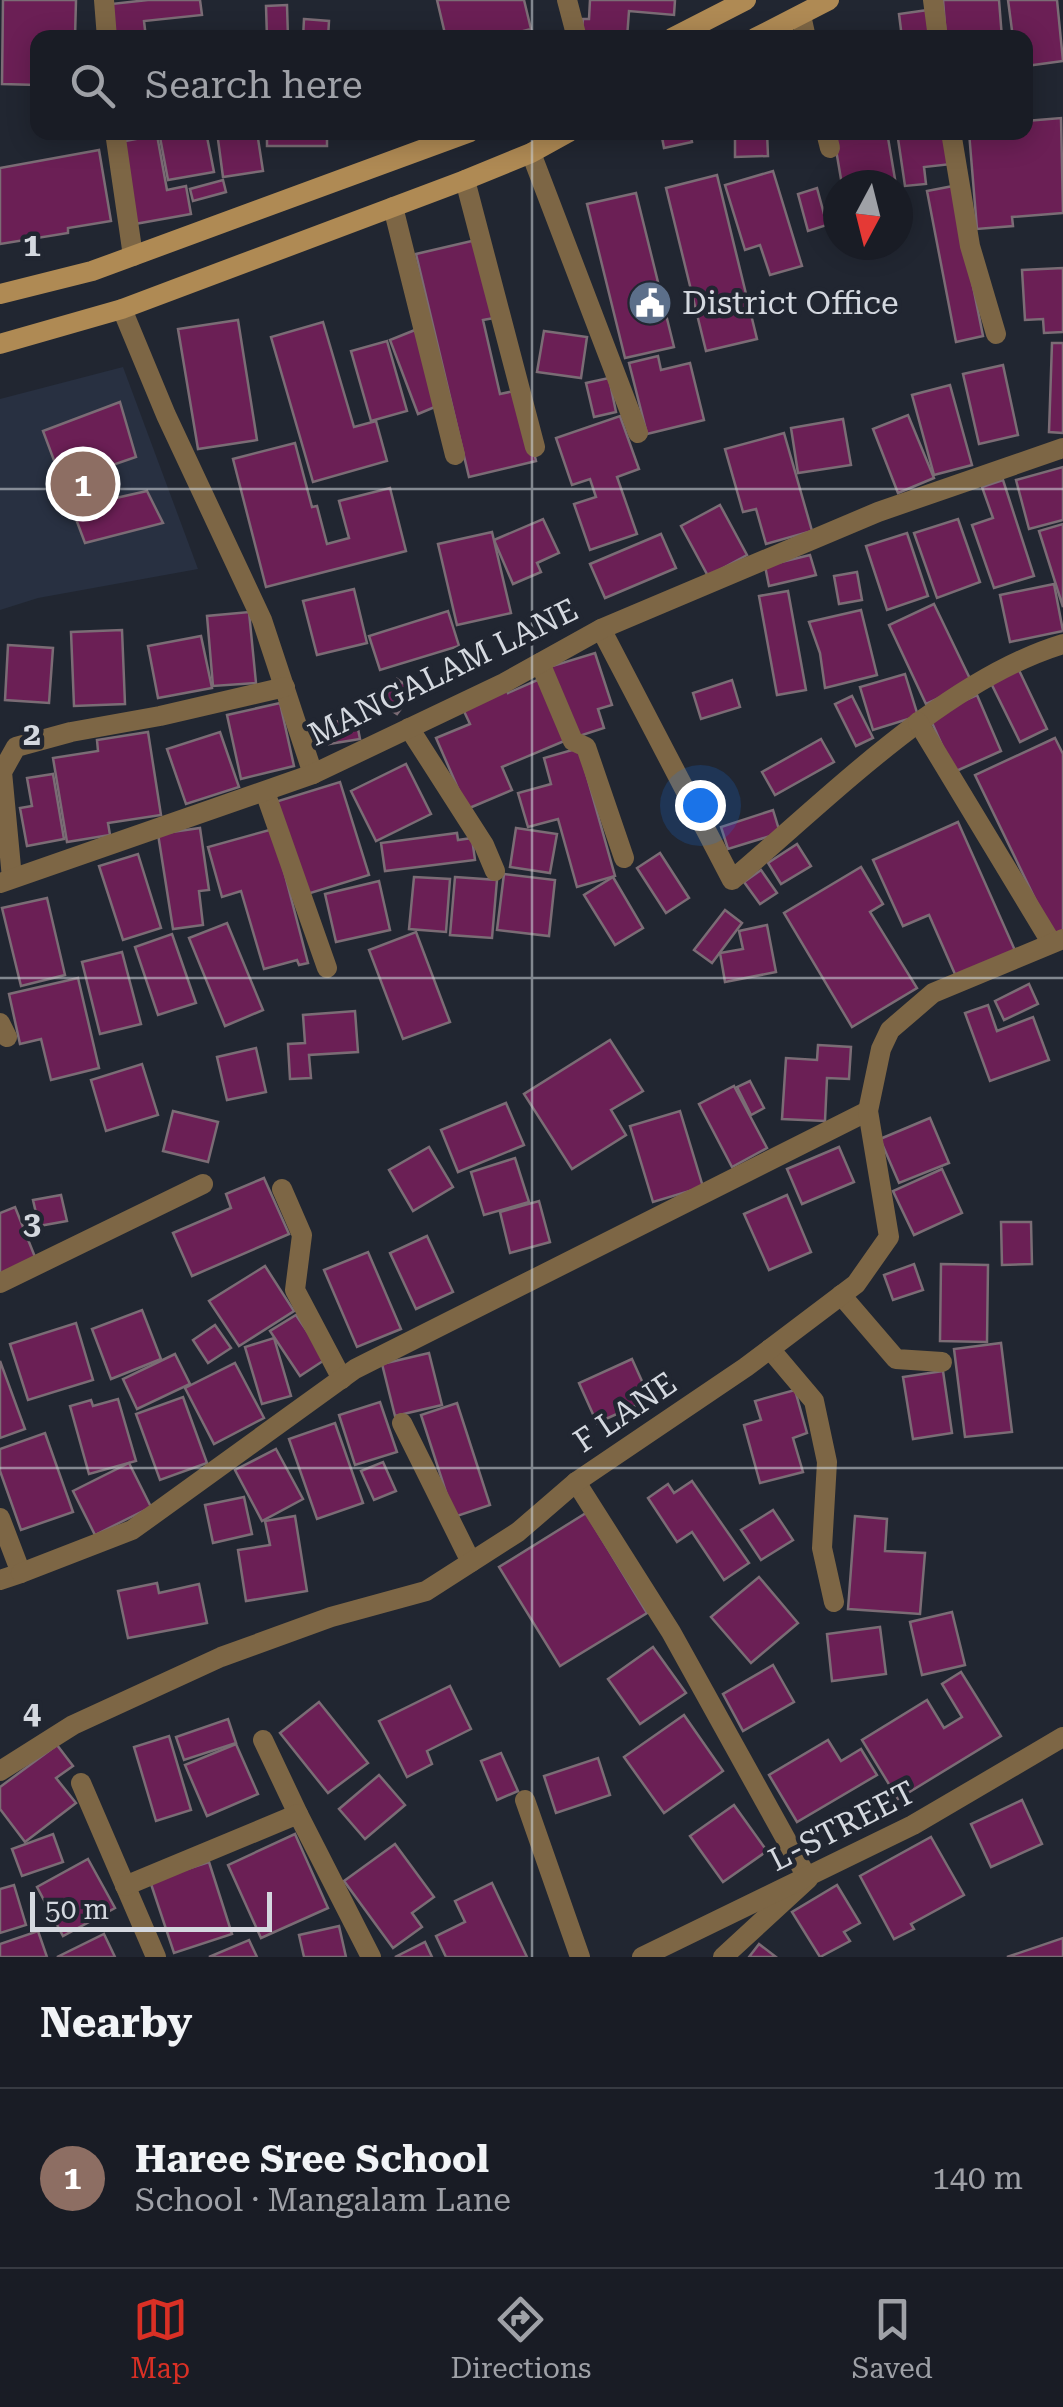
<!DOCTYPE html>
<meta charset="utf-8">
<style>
body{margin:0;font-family:"Roboto Serif",serif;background:#22252d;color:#f1f3f6}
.compass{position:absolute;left:823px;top:170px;width:90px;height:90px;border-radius:50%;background:#191c25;box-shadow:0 5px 25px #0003;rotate:187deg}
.scale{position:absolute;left:30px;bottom:25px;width:242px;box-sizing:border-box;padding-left:10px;border:5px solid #d4d8df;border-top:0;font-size:28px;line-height:35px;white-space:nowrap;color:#d4d8df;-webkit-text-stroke:8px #212631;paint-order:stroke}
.you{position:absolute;left:700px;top:805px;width:35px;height:35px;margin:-25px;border:8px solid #fff;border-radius:50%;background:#1a73e8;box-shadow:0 0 0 15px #1a73e833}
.badge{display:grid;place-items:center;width:65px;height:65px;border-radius:50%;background:#d93025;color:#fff;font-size:32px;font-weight:700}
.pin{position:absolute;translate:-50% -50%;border:5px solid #fff;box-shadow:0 2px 10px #0006}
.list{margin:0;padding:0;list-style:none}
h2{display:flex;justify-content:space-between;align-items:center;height:130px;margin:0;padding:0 40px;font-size:42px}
h2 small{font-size:32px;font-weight:400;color:#9fa1a7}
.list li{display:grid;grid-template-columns:65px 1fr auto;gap:30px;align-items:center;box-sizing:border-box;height:180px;padding:0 40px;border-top:2px solid #373a42}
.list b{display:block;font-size:38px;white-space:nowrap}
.list p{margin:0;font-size:32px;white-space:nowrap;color:#9fa1a7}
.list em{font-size:32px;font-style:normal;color:#9fa1a7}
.icon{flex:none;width:55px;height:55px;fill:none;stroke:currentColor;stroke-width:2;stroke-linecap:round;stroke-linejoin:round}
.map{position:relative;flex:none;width:1063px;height:1957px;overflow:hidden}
.search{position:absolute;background:#191c25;box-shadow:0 5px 25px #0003;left:30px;right:30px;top:30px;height:110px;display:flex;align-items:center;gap:25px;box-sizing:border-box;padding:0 35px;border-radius:20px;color:#9fa1a7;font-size:38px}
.sheet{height:310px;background:#191c25}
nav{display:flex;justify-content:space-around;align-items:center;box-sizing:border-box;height:140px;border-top:2px solid #373a42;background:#191c25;font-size:28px;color:#9fa1a7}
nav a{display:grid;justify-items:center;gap:5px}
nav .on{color:#d93025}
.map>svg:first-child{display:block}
.built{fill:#283041}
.building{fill:#6b1f55;stroke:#7b6c75;stroke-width:2.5}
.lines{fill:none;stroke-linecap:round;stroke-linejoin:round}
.minor{stroke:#7d6645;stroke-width:20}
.secondary{stroke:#af8a54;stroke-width:20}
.grid{fill:none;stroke:#d4d8df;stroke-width:2.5;stroke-opacity:0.55}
.labels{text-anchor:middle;stroke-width:9;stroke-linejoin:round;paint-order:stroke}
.poi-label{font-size:32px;fill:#d4d8df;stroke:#212631;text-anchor:start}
.street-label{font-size:32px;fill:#d4d8df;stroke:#212631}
.grid-label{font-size:32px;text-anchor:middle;font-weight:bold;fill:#d4d8df;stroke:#212631;stroke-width:9;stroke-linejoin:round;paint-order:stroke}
</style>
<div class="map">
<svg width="1063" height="1957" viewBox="0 0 1063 1957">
<rect width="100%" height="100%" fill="#212631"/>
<polygon class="built" points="123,367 198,569 38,598 0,610 0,399"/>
<g class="building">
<polygon points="3,0 76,0 75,38 38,38 38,85 2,84"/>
<polygon points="148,0 200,0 202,15 144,21 146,38 115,38 111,4"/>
<polygon points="437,0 524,0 531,29 497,38 446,38"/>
<polygon points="590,0 675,0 674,15 629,11 627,38 581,38 583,19 589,19"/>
<polygon points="943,0 999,0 1002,38 946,38"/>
<polygon points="1008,0 1057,0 1063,61 1026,66 1026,38 1013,38"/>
<polygon points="287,5 288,38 267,38 266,6"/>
<polygon points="928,10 931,38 902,38 899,14"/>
<polygon points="304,19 329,21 328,38 303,38"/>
<polygon points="1061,118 1063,213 1012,217 1013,226 977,229 969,132 1026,132 1026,121"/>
<polygon points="159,132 206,132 214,172 168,180"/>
<polygon points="217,132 257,132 263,171 223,177"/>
<rect x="267" y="132" width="60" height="14"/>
<polygon points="661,132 690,132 692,142 664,148"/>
<polygon points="735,132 767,132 768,156 735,157"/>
<polygon points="833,132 887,132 896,185 842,185"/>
<polygon points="897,132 948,132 952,164 924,167 926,184 905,186"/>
<polygon points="157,135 167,190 186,186 191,214 135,224 120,142"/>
<polygon points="99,150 111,221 68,228 68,233 0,244 0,168"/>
<polygon points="773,171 802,266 770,275 760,245 745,250 725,185"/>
<polygon points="717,175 757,339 706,351 666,188"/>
<polygon points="223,180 226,192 193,201 190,189"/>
<polygon points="953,186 983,336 956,342 927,191"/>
<polygon points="817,188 827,225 808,231 798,194"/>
<polygon points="636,193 674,347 625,358 587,204"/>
<polygon points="476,240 494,318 483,320 500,394 519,390 536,461 469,477 416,254"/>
<polygon points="1063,268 1063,332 1044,333 1043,319 1025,320 1022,270"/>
<polygon points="238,320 257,440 198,449 178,329"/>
<polygon points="323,322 354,427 376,421 387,461 313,482 271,337"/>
<polygon points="415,330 442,404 418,414 390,340"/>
<polygon points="544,331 587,337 581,378 537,372"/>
<polygon points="387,341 407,411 371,421 351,351"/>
<polygon points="1052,343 1063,343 1063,433 1049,432"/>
<polygon points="658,356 661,370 690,363 704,420 647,434 629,363"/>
<polygon points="1003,365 1018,435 979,444 963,374"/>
<polygon points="609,378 616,412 594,417 586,383"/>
<polygon points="950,385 972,465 934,475 912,395"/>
<polygon points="120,402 136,457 95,471 107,500 147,491 163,523 85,543 43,431"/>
<polygon points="908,415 934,478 898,493 873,429"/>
<polygon points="620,416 639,469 617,477 637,534 590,550 574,504 596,497 590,479 572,485 556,438"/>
<polygon points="843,419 851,465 798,473 791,428"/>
<polygon points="784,433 812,531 766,544 756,509 743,512 725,449"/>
<polygon points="295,443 312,507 317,506 327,544 349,538 339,501 390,488 406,551 266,587 233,459"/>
<polygon points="1063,467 1063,520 1029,529 1016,480"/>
<polygon points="1003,480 1034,576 994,588 972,525 993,518 982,487"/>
<polygon points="720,505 747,555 708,576 681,526"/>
<polygon points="543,519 559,553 537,563 541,572 513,584 494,540"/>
<polygon points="958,519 980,582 937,598 914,533"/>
<polygon points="1063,524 1063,607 1039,531"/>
<polygon points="492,532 511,613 457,625 438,544"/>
<polygon points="907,533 928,596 887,610 866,546"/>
<polygon points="661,534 676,568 605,598 590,564"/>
<polygon points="810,555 816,575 769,586 765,566"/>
<polygon points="857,572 862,600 839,604 834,576"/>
<polygon points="1054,584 1063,631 1010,642 1000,595"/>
<polygon points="354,589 367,643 317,655 303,601"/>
<polygon points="788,591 806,690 777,695 759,596"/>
<polygon points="934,604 972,683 926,704 889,625"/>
<polygon points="861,610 877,675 825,688 820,653 809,622"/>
<polygon points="448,611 459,646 380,670 369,636"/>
<polygon points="249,612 256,683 213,686 207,616"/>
<polygon points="122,630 125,704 74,706 71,632"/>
<polygon points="201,636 212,688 158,698 148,646"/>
<polygon points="8,645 53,648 49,703 5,700"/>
<polygon points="595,653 612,705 598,709 604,728 573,738 549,667"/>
<polygon points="1017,666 1047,729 1020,742 989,679"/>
<polygon points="905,674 918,716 873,730 860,687"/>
<polygon points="542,678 569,739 502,767 512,790 467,809 436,738 470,724 462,707 506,688 508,693"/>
<polygon points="397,679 414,691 397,714 380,703"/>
<polygon points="732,680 740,707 701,719 693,693"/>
<polygon points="977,695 1001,751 954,772 929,716"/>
<polygon points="852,696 873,738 856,746 835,704"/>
<polygon points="280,703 294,766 241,779 227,715"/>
<polygon points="356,719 360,739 329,744 325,723"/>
<polygon points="148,732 161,815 108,823 110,835 67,842 53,758 98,751 97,740"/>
<polygon points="220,732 239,787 186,804 167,749"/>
<polygon points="1055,738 1063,754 1063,934 1054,938 975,775"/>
<polygon points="821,739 834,762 775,795 762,772"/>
<polygon points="579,748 615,876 577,887 558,819 528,827 518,793 551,784 544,758"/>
<polygon points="406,764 431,814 376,841 351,791"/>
<polygon points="53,774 64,839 27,846 20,808 32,806 27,778"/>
<polygon points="340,782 369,875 304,895 275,802"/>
<polygon points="773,810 780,833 728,849 721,827"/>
<polygon points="958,822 1017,955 958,981 929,915 903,926 873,860"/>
<polygon points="200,828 209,890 199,891 203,925 173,929 158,834"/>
<polygon points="516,828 557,834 550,873 510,867"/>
<polygon points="273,829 308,963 299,965 297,960 264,969 241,891 222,897 208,847"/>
<polygon points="457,833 458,840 472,838 475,860 385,871 381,843"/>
<polygon points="797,844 811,866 781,884 768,863"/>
<polygon points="660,853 689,898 666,913 637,868"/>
<polygon points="138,854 161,928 123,940 99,866"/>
<polygon points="861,867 883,904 870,912 917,988 852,1027 784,913"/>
<polygon points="761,870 777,893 760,904 744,882"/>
<polygon points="504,874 555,880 549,936 497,930"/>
<polygon points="414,877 450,879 446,932 409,929"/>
<polygon points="455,877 497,880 492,938 450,935"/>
<polygon points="613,877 643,928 615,945 584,895"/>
<polygon points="379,881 390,930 336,942 325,894"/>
<polygon points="47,898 65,975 21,986 2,908"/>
<polygon points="725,910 742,923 712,963 694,950"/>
<polygon points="227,923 263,1010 225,1026 189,938"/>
<polygon points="767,925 776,972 725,982 720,953 743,949 739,931"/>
<polygon points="416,932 450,1022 403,1039 369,950"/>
<polygon points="172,934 196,1003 158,1015 135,947"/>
<polygon points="122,952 141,1024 100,1034 82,962"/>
<polygon points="78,978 99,1068 51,1080 41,1039 20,1044 9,994"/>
<polygon points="1029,984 1038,1004 1004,1020 995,1001"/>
<polygon points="988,1005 997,1031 1033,1017 1049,1060 990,1081 965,1013"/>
<polygon points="355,1011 358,1052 309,1055 311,1078 290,1079 288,1044 305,1043 303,1015"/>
<polygon points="610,1040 643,1091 611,1110 626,1135 572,1169 524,1094"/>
<polygon points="818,1045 851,1047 849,1079 827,1078 825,1121 782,1119 786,1058 817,1060"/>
<polygon points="256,1048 266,1092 227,1100 217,1057"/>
<polygon points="142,1064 158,1115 106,1131 91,1080"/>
<polygon points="750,1081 764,1108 751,1115 737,1087"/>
<polygon points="734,1086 767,1148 732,1167 699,1104"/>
<polygon points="506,1103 524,1145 458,1172 441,1130"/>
<polygon points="173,1111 218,1122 208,1162 163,1151"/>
<polygon points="680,1111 703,1187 653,1202 630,1126"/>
<polygon points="930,1118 949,1163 899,1183 880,1139"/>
<polygon points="429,1147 453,1187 413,1211 389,1170"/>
<polygon points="839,1147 854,1182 802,1204 787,1169"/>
<polygon points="515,1158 529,1202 484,1215 471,1172"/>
<polygon points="942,1169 962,1213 914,1235 893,1191"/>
<polygon points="264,1178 289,1234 192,1276 173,1233 231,1208 226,1194"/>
<polygon points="61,1195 67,1221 39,1226 33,1200"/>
<polygon points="787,1195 811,1252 769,1270 744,1214"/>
<polygon points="539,1201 550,1242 510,1253 500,1212"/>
<polygon points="15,1207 37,1262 0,1275 0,1213"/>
<polygon points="1001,1222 1031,1222 1032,1264 1002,1265"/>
<polygon points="427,1236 453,1292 416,1309 390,1253"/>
<polygon points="368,1252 401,1329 357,1347 324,1270"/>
<polygon points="914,1264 923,1290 893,1300 884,1275"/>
<polygon points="941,1264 988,1265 987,1342 940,1341"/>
<polygon points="265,1266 294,1311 239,1346 209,1301"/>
<polygon points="142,1310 161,1359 111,1379 92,1329"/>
<polygon points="296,1315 326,1359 300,1376 270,1331"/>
<polygon points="76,1323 93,1380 28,1400 10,1344"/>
<polygon points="215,1325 231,1348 208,1363 193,1340"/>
<polygon points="274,1338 291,1396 262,1404 245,1347"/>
<polygon points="1001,1343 1012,1432 965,1437 954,1349"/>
<polygon points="429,1353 442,1405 395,1416 382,1364"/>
<polygon points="175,1354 190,1384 137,1409 123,1379"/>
<polygon points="632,1359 650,1399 597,1423 579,1383"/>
<polygon points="0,1361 25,1429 0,1438"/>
<polygon points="235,1363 264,1418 214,1444 185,1388"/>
<polygon points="943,1371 952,1433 913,1439 903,1377"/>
<polygon points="795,1390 807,1433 793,1438 803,1472 760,1483 744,1425 761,1420 755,1401"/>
<polygon points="183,1397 207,1463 160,1480 136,1414"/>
<polygon points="118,1399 136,1461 89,1474 70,1406 91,1400 93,1406"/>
<polygon points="380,1402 397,1452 355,1465 339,1415"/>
<polygon points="457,1403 490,1505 454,1517 421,1415"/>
<polygon points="335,1423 363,1503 317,1519 289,1439"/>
<polygon points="45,1433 73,1512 21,1530 0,1471 0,1449"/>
<polygon points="276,1449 303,1499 262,1521 235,1470"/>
<polygon points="383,1462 396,1491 374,1500 361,1471"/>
<polygon points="129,1463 151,1507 95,1535 73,1491"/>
<polygon points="692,1481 749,1563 724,1580 692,1532 677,1542 648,1498 668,1484 674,1493"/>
<polygon points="244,1497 252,1534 213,1543 205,1505"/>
<polygon points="773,1510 793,1540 761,1560 741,1530"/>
<polygon points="586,1513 647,1613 560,1666 499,1567"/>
<polygon points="295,1516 307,1591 246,1601 238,1550 270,1545 265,1521"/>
<polygon points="855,1516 887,1519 885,1551 925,1553 920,1614 848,1609"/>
<polygon points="759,1577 798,1623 751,1663 711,1617"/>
<polygon points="157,1583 159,1593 199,1584 207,1623 128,1638 118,1591"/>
<polygon points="952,1612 965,1665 922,1675 910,1622"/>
<polygon points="880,1627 886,1674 832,1681 827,1634"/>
<polygon points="653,1647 686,1693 640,1724 608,1679"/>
<polygon points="773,1665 794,1702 743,1731 723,1694"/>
<polygon points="961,1672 1001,1736 898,1799 862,1740 927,1700 944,1728 962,1717 942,1684"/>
<polygon points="450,1686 471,1729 427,1751 432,1764 407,1777 379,1721"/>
<polygon points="319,1702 368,1763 328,1793 280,1733"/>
<polygon points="684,1715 723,1771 664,1813 624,1757"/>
<polygon points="228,1719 236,1743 184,1760 176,1737"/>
<polygon points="169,1736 191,1810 156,1821 134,1747"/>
<polygon points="828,1740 841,1761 861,1749 877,1775 797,1822 769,1775"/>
<polygon points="236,1744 258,1794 207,1816 185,1765"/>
<polygon points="57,1745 73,1766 56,1778 76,1803 25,1842 0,1809 0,1787"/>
<polygon points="501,1753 518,1791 497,1800 481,1761"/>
<polygon points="598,1758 610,1795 556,1813 544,1776"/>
<polygon points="379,1775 405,1805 365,1839 339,1809"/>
<polygon points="1022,1800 1042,1844 991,1867 971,1824"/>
<polygon points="734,1805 767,1851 723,1882 690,1836"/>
<polygon points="53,1834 63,1862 22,1876 12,1849"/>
<polygon points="295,1834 328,1908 261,1938 228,1865"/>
<polygon points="931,1837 964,1895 911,1924 914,1929 894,1939 860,1876"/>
<polygon points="395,1844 434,1897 412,1913 422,1927 393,1948 344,1881"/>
<polygon points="88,1859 115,1908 63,1936 37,1887"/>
<polygon points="209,1862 232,1934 174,1953 150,1881"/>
<polygon points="492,1883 527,1957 446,1957 436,1936 465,1922 455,1901"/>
<polygon points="14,1885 26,1925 0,1933 0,1889"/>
<polygon points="837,1885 860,1923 844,1932 850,1941 820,1957 792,1912"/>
<polygon points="339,1926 346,1957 304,1957 299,1935"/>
<polygon points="38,1931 47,1957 0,1957 0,1944"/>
<polygon points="104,1934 115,1957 57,1957"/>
<polygon points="1063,1938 1063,1957 1007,1957"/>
<polygon points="249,1940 257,1957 209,1957"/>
<polygon points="425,1942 432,1957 395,1957"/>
<polygon points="759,1944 776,1957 749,1957"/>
</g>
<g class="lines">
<g class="minor">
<polyline points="104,0 107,38"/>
<polyline points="567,0 577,38"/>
<polyline points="933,0 938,38"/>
<polyline points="801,15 806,38"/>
<polyline points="115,132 133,256"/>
<polyline points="826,132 830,148"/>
<polyline points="951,132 970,246 996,334"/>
<polyline points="531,153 638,433"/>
<polyline points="465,180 535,447"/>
<polyline points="393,207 455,455"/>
<polyline points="122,309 166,415 262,620 313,774"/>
<path d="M601 629 732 880C827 800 944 680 1063 644"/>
<polyline points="540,663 573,741 586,747 624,858"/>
<polyline points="918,722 1051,942"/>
<polyline points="409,728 484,845 495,871"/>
<polyline points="265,792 327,968"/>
<polyline points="12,878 2,772 16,747 71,732 160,716 285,687"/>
<polyline points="0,883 313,774 504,683 601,629 878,512 1063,448"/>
<polyline points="0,1023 7,1037"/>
<polyline points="282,1189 302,1235 295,1290 342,1379"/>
<polyline points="0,1283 203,1184"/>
<polyline points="841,1295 896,1359 942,1362"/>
<polyline points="770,1349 814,1401 827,1462 822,1548 834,1602"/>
<polyline points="402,1423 471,1562"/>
<polyline points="576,1482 671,1632 808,1879 723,1957"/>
<polyline points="0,1518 21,1573 0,1580"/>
<polyline points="21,1573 132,1530 355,1369 868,1111"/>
<polyline points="263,1740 298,1814"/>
<polyline points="0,1771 73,1725 221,1657 331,1617 426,1591 518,1532 576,1482 746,1367 856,1284 889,1237 868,1111 881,1049 890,1030 933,993 1063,939"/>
<polyline points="81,1783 156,1957"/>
<polyline points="525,1800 580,1957"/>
<polyline points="125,1886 298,1814 371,1957"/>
<polyline points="642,1957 913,1825 1063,1737"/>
</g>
<g class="secondary">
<polyline points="672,38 746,0"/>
<polyline points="755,38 829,0"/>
<polyline points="0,294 92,271 470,132"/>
<polyline points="0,344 122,309 465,180 531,153 569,132"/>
</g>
</g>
<path class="grid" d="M532 0V38M532 132V1957M0 489H1063M0 978H1063M0 1468H1063"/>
<defs>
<symbol id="civic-disc" viewBox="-11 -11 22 22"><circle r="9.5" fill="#5c6f8a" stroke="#212631"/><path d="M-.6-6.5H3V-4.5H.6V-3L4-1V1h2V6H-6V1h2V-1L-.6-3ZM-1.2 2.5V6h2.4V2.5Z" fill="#fff"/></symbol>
</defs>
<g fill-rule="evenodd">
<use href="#civic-disc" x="625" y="278" width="50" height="50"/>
</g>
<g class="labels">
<g class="poi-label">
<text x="682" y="314">District Office</text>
</g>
<g class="street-label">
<text transform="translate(443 672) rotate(-26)" y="11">MANGALAM LANE</text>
<text transform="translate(625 1412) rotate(-34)" y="11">F LANE</text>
<text transform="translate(842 1826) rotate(-27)" y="11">L-STREET</text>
</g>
</g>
<g class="grid-label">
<text x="32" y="256">1</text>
<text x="32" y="745">2</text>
<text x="32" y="1234">3</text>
<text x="32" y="1724">4</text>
</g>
</svg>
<svg class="compass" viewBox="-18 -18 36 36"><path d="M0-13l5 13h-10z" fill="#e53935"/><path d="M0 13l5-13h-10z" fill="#9fa1a7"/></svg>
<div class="scale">50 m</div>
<div class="you"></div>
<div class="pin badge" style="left:83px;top:484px;background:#8d6e63">1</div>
<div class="search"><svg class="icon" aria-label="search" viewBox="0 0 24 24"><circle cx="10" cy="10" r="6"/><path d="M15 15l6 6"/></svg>Search here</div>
</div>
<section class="sheet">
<h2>Nearby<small></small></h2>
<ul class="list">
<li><span class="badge" style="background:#8d6e63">1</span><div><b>Haree Sree School</b><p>School · Mangalam Lane</p></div><em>140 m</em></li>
</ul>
</section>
<nav>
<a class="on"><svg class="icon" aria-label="map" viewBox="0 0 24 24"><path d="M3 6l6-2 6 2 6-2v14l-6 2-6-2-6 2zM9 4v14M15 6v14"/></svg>Map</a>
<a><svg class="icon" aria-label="directions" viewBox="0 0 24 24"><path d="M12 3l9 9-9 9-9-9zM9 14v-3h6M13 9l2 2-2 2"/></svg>Directions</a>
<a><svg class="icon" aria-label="saved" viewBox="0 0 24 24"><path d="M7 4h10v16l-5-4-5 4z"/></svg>Saved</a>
</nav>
